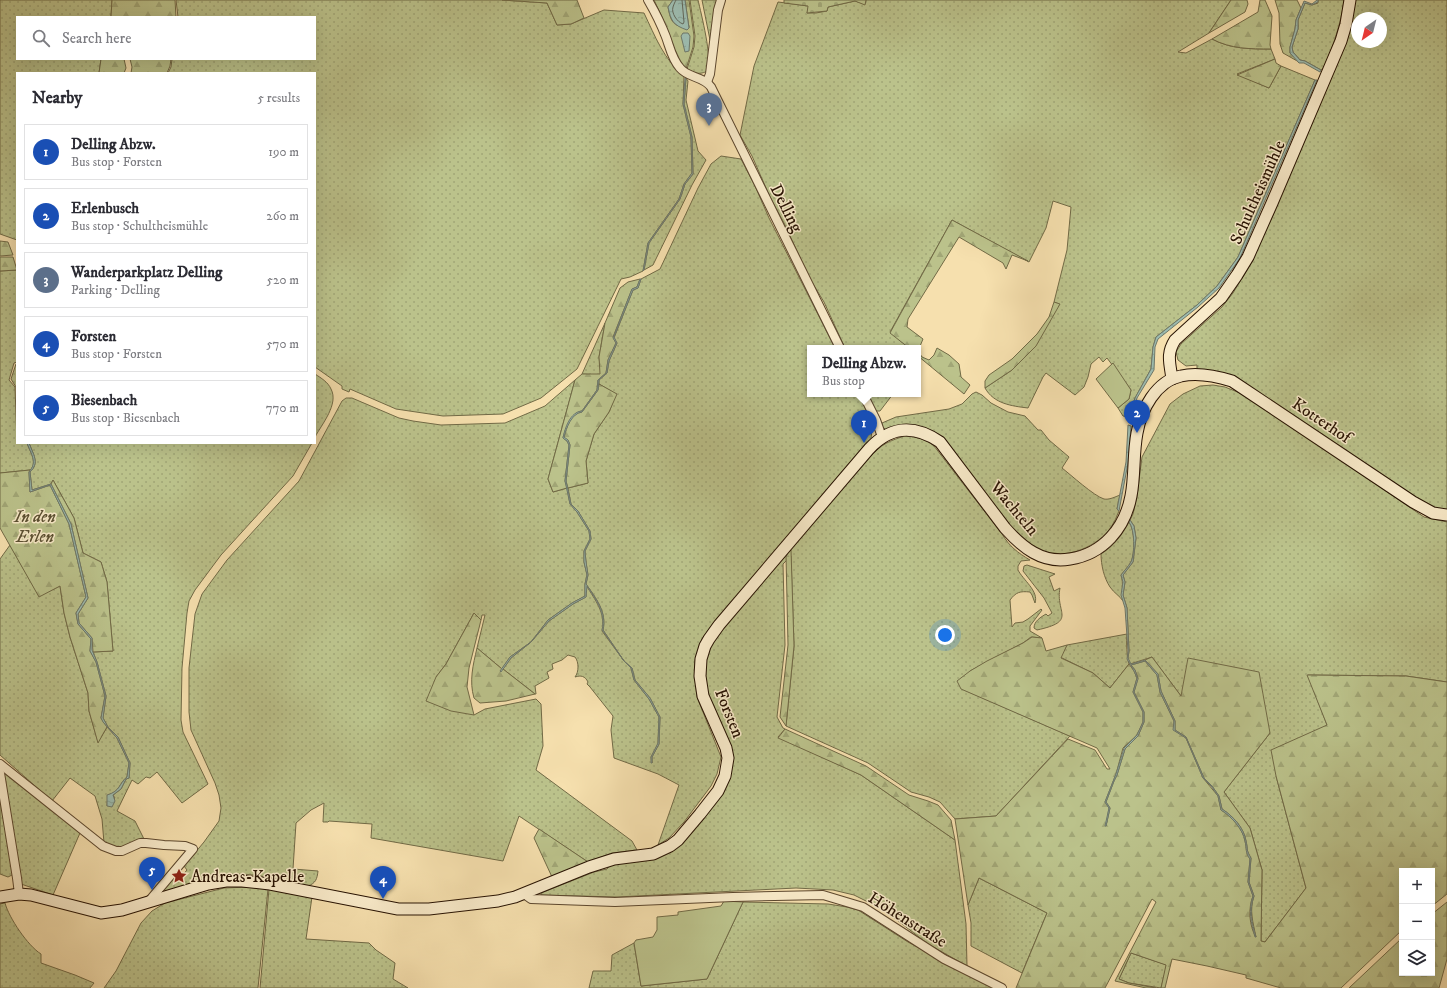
<!DOCTYPE html>
<meta charset="utf-8">
<style>
body{margin:0;font-family:"IM FELL DW Pica",serif;background:#f7f7f7;color:#2b2b33}
.controls{position:absolute;right:12px;bottom:12px;display:grid;overflow:hidden;border-radius:0px;box-shadow:0 4px 16px #0002}
.controls button{width:36px;height:36px;display:grid;place-items:center;padding:0;border:0;border-bottom:1px solid #e1e1e2;background:#fff;color:#2b2b33;font:20px sans-serif}
.compass{position:absolute;left:1351px;top:12px;width:36px;height:36px;border-radius:50%;background:#fff;box-shadow:0 4px 16px #0002;rotate:215deg}
.you{position:absolute;left:945px;top:635px;width:14px;height:14px;margin:-10px;border:3px solid #fff;border-radius:50%;background:#1a73e8;box-shadow:0 0 0 6px #1a73e833}
.badge{display:grid;place-items:center;width:26px;height:26px;border-radius:50%;background:#8f2418;color:#fff;font-size:13px;font-weight:700}
.pin{position:absolute;translate:-50% -33px;filter:drop-shadow(0 1px 2px #0008)}
.pin::after{content:'';position:absolute;top:21px;width:14px;height:12px;background:inherit;clip-path:polygon(0 0,100% 0,50% 100%)}
.popup{position:absolute;left:807px;top:345px;width:114px;height:52px;box-sizing:border-box;display:grid;place-content:center;border-radius:0px;background:#fff;filter:drop-shadow(0 1px 3px #0005);font-size:13px;white-space:nowrap;color:#7c7c81}
.popup b{font-size:15px;color:#2b2b33}
.popup::after{content:'';position:absolute;left:50%;top:100%;margin-left:-8px;border:8px solid transparent;border-top-color:#fff}
.list{margin:0;padding:0;list-style:none}
h2{display:flex;justify-content:space-between;align-items:center;height:52px;margin:0;padding:0 16px;font-size:17px}
h2 small{font-size:13px;font-weight:400;color:#7c7c81}
.list li{display:grid;grid-template-columns:26px 1fr auto;gap:12px;align-items:center;box-sizing:border-box;height:56px;margin:0 8px 8px;padding:0 8px;border:1px solid #e1e1e2;border-radius:0px}
.list b{display:block;font-size:15px;white-space:nowrap}
.list p{margin:0;font-size:13px;white-space:nowrap;color:#7c7c81}
.list em{font-size:13px;font-style:normal;color:#7c7c81}
.icon{flex:none;width:22px;height:22px;fill:none;stroke:currentColor;stroke-width:2;stroke-linecap:round;stroke-linejoin:round}
.map{position:relative;flex:none;width:1447px;height:988px;overflow:hidden}
.search{position:absolute;background:#fff;box-shadow:0 4px 16px #0002;left:16px;top:16px;width:300px;height:44px;display:flex;align-items:center;gap:10px;box-sizing:border-box;padding:0 14px;border-radius:0px;color:#7c7c81;font-size:15px}
.panel{position:absolute;background:#fff;box-shadow:0 4px 16px #0002;left:16px;top:72px;width:300px;height:372px;border-radius:0px}
.map>svg:first-child{display:block}
.grass{fill:url(#grass-dots);stroke:#716a46;fill-rule:evenodd}
.forest{fill:url(#forest-firs);stroke:#716a46}
.cemetery{fill:url(#cemetery-stones);stroke:#716a46}
.garden{fill:#bbc28b;stroke:#716a46}
.water{fill:url(#water-ripples);stroke:#6e786a}
.lines{fill:none;stroke-linecap:round;stroke-linejoin:round}
.shore{stroke:#626759;stroke-width:1}
.street-casing{stroke:#5b462d;stroke-width:10}
.secondary-casing{stroke:#271202;stroke-width:13}
.street{stroke:#f9ebca;stroke-width:8}
.secondary{stroke:#f9ebca;stroke-width:11}
.labels{text-anchor:middle;stroke-width:3;stroke-linejoin:round;paint-order:stroke}
.street-label{font-size:17px;fill:#271202;stroke:#f9ebca}
.park-label{font-size:17px;font-style:italic;fill:#5b5032;stroke:#f9ebca}
.poi-label{font-size:17px;fill:#271202;stroke:#f9ebca;text-anchor:start}
</style>
<div class="map">
<svg width="1447" height="988" viewBox="0 0 1447 988">
<defs>
<pattern id="grass-dots" width="8" height="8" patternUnits="userSpaceOnUse"><rect width="8" height="8" fill="#bbc28b"/><path d="M2 2h.1M6 6h.1" fill="none" stroke="#a1a676" stroke-width="1.8" stroke-linecap="round"/></pattern>
<pattern id="forest-firs" width="22" height="20" patternUnits="userSpaceOnUse"><rect width="22" height="20" fill="#bbc28b"/><path d="M5 1l3.5 6h-7zM16 11l3.5 6h-7z" fill="#a1a676"/></pattern>
<pattern id="cemetery-stones" width="16" height="16" patternUnits="userSpaceOnUse"><rect width="16" height="16" fill="#bbc28b"/><path d="M2 7V4a2 2 0 0 1 4 0v3zM10 15v-3a2 2 0 0 1 4 0v3z" fill="#a1a676"/></pattern>
<pattern id="water-ripples" width="26" height="14" patternUnits="userSpaceOnUse"><rect width="26" height="14" fill="#9dbcb0"/><path d="M2 4q2-2 4 0t4 0M15 11q2-2 4 0t4 0" fill="none" stroke="#87a196"/></pattern>
</defs>
<rect width="100%" height="100%" fill="#f6e0ae"/>
<filter id="stains"><feTurbulence type="fractalNoise" baseFrequency=".005" numOctaves="4"/><feColorMatrix values="0 0 0 0 .2 0 0 0 0 .09 0 0 0 0 .02 0 0 0 .5 -.17"/></filter>
<radialGradient id="worn" r=".72"><stop offset=".6" stop-color="#630" stop-opacity="0"/><stop offset="1" stop-color="#630" stop-opacity=".3"/></radialGradient>
<g class="grass">
<polygon points="0,0 112,0 111,17 17,17 17,59 101,59 99,73 17,73 17,240 0,234"/>
<path d="M176 0H502L547 3 557 25 571 24 604 10 644 13C655 36 664 60 684 76L683 104 691 137 692 173 684 184 679 199 648 243 643 271 630 277 621 279 577 369 541 398 503 414 443 416 396 409 350 389 349 392 342 389V386L315 367V73H168L171 67 172 59H315V17H178Z"/>
<path d="M690 0H698C701 13 713 60 707 70 705 73 705 72 702 73 696 74 692 73 687 69L694 47 695 36Z"/>
<polygon points="702,0 718,0 710,40"/>
<path d="M866 0H1231L1209 33 1178 52 1186 53 1212 39C1231 49 1250 49 1271 49L1275 59 1237 74 1269 88 1281 66 1315 80 1238 257 1217 286 1197 305 1156 337 1153 347 1151 369 1135 398 1129 417 1123 416 1118 408 1129 399 1131 390 1107 358 1103 362 1099 357 1091 364 1088 377 1084 387 1075 395 1046 373 1043 377 1028 408C1012 406 994 404 985 388L1012 370 1059 304 1054 302 1067 250 1071 207 1053 201 1046 228 1029 262 952 220 890 332 909 348H845L824 302 810 279 784 223 770 197 752 156 740 135 754 66 778 2 809 6 807 13H816L827 11 828 7 855 1 865 4Z"/>
<path d="M1318 0H1344C1341 24 1333 46 1324 68L1321 70 1305 61 1300 60 1293 52 1292 47 1298 29V20L1305 3 1312 5 1318 3Z"/>
<path d="M1355 0H1447V514L1433 511 1250 390 1197 371V365L1186 366 1178 360 1176 352 1181 344 1222 307 1233 293 1247 270 1273 215ZM1357 18H1381V42H1357Z"/>
<polygon points="686,78 688,81 686,100 698,151 706,160 692,185 653,265 644,270 649,243 680,199 685,184 693,174 692,137 684,104"/>
<path d="M721 156 741 159 755 186 769 218 835 348H810V394H858C866 410 874 421 871 439L711 626 702 639 695 660V679L697 697 721 757 717 774 711 786 684 822 669 838 658 845 679 785 658 774 614 758 611 730 613 716 590 687 587 684 588 682C585 676 581 675 575 677 579 672 579 662 575 657L568 655 562 660 552 664 553 669 547 672 549 678 535 686 536 694H535L503 669 511 658 531 642 549 621 573 604 586 597V585C595 600 606 613 602 631L624 661 631 668 634 680 649 699 659 717 658 744 651 757 652 763V757L659 744 660 717 650 698 635 680 632 668 624 661 603 630C607 612 596 598 586 584L588 575 586 562 585 551 591 539 590 531 578 511 571 504 568 488 588 483 586 461 594 434 609 412 616 394 599 384V380L607 373 609 361 617 343 614 338 633 290 638 288 641 279 660 269 698 188 711 164Z"/>
<path d="M17 270V362L14 363 9 380 15 387 17 443H27C30 452 38 463 30 470L0 473V271Z"/>
<polygon points="605,323 599,357 601,375 582,374"/>
<polygon points="16,364 17,364 17,413 16,387 11,379"/>
<path d="M315 374C321 378 328 382 331 389 339 404 322 424 315 437Z"/>
<path d="M575 380 548 479 553 492 567 488 570 504 577 512 589 531 590 539 584 551V562L587 575 585 584V596L572 603 548 620 531 642 510 657 502 669 477 648 485 615H482L481 620 474 613 446 664 436 677 474 715 485 709 536 699 541 704 543 746 536 770 632 841 637 850 612 853 588 862 519 816 503 861 371 838 372 824 329 821 328 822H323L324 803 311 810 296 823 293 869 318 871C317 879 316 883 308 886 281 880 251 871 223 875 202 879 181 887 160 893L173 877 175 878 178 876 180 878 187 870 184 866 204 842 219 821 221 808 219 795 215 783 191 730 189 712V668L195 614 202 594 227 560 299 481 342 401 346 398H352L399 418 413 421 441 425 505 423 545 406Z"/>
<polygon points="1213,385 1225,387 1245,395 1424,517 1447,522 1447,682 1406,676 1308,675 1327,725 1276,776 1306,888 1265,942 1261,941 1262,870 1250,828 1224,792 1270,733 1181,696 1152,657 1130,664 1128,658 1129,651 1127,608 1123,595 1125,582 1123,575 1133,562 1136,538 1134,526 1130,520 1133,514 1137,496 1142,457 1170,404 1183,394 1200,386"/>
<path d="M976 392 982 395 991 403 1008 412 1025 416 1038 430H1041L1049 440 1069 457 1062 468C1071 475 1094 496 1104 499 1109 500 1115 497 1120 495L1117 509 1119 511C1117 515 1116 519 1114 522 1103 544 1072 558 1048 553 1036 551 1026 542 1017 534L942 439 886 430 882 426V423L896 417 949 409 962 404 972 394Z"/>
<polygon points="866,394 893,394 880,411 874,411"/>
<path d="M905 436C917 437 925 439 934 446L1002 534C1009 546 1018 553 1030 560L1021 561 1018 566V570C1023 580 1039 591 1035 603L1032 595 1030 592C1020 591 1016 592 1010 600L1012 627 1015 623 1023 622 1028 619 1041 609 1042 610 1030 626V631L1042 638 1031 637 1023 643 970 671 962 689 1070 736 996 816 955 819 940 802 929 797 911 792 868 763 786 726 794 646 791 556 783 564 785 645 777 717 783 728 785 729 778 737 861 775 955 840 966 924 967 966 928 944 884 910 854 895 833 890 796 888 617 897 541 895V893L594 872 607 869 612 863 663 852 728 776 703 676 707 648 868 454 871 456C880 445 891 440 905 436Z"/>
<path d="M29 443H312L293 476 221 555 195 590 189 601 187 613 182 668 181 720 183 732 208 784 182 803 157 772 150 778 146 777 138 784 132 780 117 811 135 821 144 839C127 845 121 851 104 843L102 819 95 796 70 778 52 801 0 755V559L10 545 39 596 60 586 64 613 70 637 88 693 89 711 98 742 107 727 117 738 129 763 127 777C119 783 120 792 108 795L107 806 115 798 113 795 121 789 126 779 129 778 130 763 118 737 108 727 103 718 106 696 97 662 93 652 113 651 107 582 101 562 83 553 74 518 53 480 51 484 32 490 30 472C40 463 33 454 29 443Z"/>
<path d="M1129 522C1135 530 1135 553 1131 562 1128 567 1124 571 1121 575 1124 584 1121 592 1123 601 1120 596 1114 593 1110 587 1104 578 1101 565 1101 554 1114 546 1122 535 1129 522Z"/>
<path d="M1027 565 1055 574 1049 577 1054 591 1060 588C1055 613 1078 621 1037 630L1034 628C1034 621 1041 617 1046 614L1048 616 1052 613 1044 598 1023 571 1024 566Z"/>
<path d="M1127 634C1126 640 1127 660 1129 664L1110 688 1093 673 1060 657 1067 645Z"/>
<polygon points="5,771 80,833 53,895 21,884 4,775"/>
<polygon points="0,791 14,874 8,877 0,874"/>
<polygon points="979,878 1047,913 1022,973 971,946 971,923 968,905"/>
<polygon points="249,887 268,889 258,988 104,988 116,971 141,923 152,911 165,903 224,888"/>
<polygon points="269,889 312,897 306,939 369,943 376,950 395,963 393,979 408,988 260,988"/>
<polygon points="743,902 828,904 847,907 858,910 908,942 994,988 589,988 593,971 611,971 612,955 634,943 641,986 707,979"/>
<path d="M5 903C9 918 28 946 41 954V963L75 975 94 983 90 988H0V904Z"/>
<polygon points="1131,953 1167,965 1161,988 1129,983 1119,979"/>
</g>
<g class="forest">
<polygon points="112,0 175,0 176,17 111,17"/>
<polygon points="502,0 577,0 584,18 571,24 557,25 547,3"/>
<path d="M654 0H673L668 7C671 23 673 26 689 28L685 0H689L694 36 693 47 686 69 679 61 662 17Z"/>
<polygon points="1231,0 1247,0 1248,4 1245,12 1209,33"/>
<path d="M1260 0H1265L1272 16 1270 45 1271 49C1250 49 1231 49 1212 39L1258 12Z"/>
<polygon points="1275,0 1297,0 1301,8 1296,20 1295,29 1290,47 1290,53 1299,62 1283,53 1280,44 1279,13"/>
<polygon points="101,59 124,59 126,68 124,73 99,73"/>
<polygon points="130,59 171,59 170,66 167,73 131,73 132,67"/>
<polygon points="1275,59 1276,63 1281,66 1269,88 1237,75"/>
<polygon points="952,220 1028,261 1012,255 1006,269 1003,263 959,237 908,319 907,327 923,339 918,351 922,357 929,360 934,355 937,348 949,355 959,364 961,377 970,385 964,394 918,356 918,348 909,348 890,333"/>
<polygon points="0,241 8,242 13,255 0,256"/>
<polygon points="0,257 13,257 17,270 0,271"/>
<path d="M640 279 637 287 632 289 613 337 616 343 608 360 606 373 598 380 597 390 582 411C571 412 565 429 563 438L567 441 569 445 565 481 567 488 553 492 548 479 575 380 582 374H600L599 357 605 323 620 288 628 282Z"/>
<polygon points="1054,302 1060,304 1036,346 1012,370 985,388 985,381 989,375 1012,359 1037,334 1049,317"/>
<path d="M599 384 617 394 609 412 594 434 586 461 588 483 568 488 566 481 570 445 568 440 564 438C566 428 571 413 582 412L598 390Z"/>
<polygon points="30,470 29,472 30,492 50,485 69,524 86,597 76,613 78,624 91,639 90,651 96,662 105,696 101,718 107,727 98,743 89,711 88,693 70,637 64,613 60,586 39,597 0,528 0,473"/>
<polygon points="53,480 74,518 83,553 101,562 107,582 113,651 93,652 92,638 79,623 78,614 88,598 71,524 51,484"/>
<polygon points="791,550 794,646 786,726 780,717 788,645 786,555"/>
<polygon points="474,613 481,620 469,668 467,687 474,715 451,711 426,701 436,677 446,664"/>
<path d="M1032 637 1042 638 1046 651 1067 645 1061 658 1093 673 1110 688 1129 664 1134 671 1137 678 1133 692 1143 712V722L1137 735 1123 748 1116 774 1105 802 1109 808 1106 826 1110 808 1106 802 1114 781 1117 775 1125 749 1138 736 1144 722V712L1134 692 1138 678 1135 670 1131 665 1145 661 1157 675 1160 692 1174 721V730L1186 738 1203 778 1218 796 1221 810C1231 816 1243 829 1245 841 1247 849 1245 852 1250 859L1248 882 1253 896C1248 908 1249 926 1256 937 1253 922 1249 910 1254 896L1249 882 1251 858C1246 851 1248 849 1246 841 1244 828 1233 816 1222 809L1219 796 1212 786 1204 778 1186 737 1175 730V721L1161 691 1158 674 1145 660 1152 657 1181 696 1188 658 1259 672 1270 733 1224 792 1250 828 1262 870 1261 941 1265 942 1306 888 1276 776 1271 750 1327 725 1307 675 1406 676 1447 682V894L1432 906V871H1402V930L1341 988H1281L1246 978V975L1207 966 1172 959 1165 988H1161L1166 965 1131 953 1119 979 1129 983 1156 988H1146L1115 981 1156 902 1152 899 1105 988H1016L1047 913 979 878 968 905 955 819 996 816 1068 739 1095 750 1107 769H1110L1097 748 961 689 957 681 970 671 987 661 1023 643Z"/>
<path d="M477 648 502 669 501 671 503 669 535 694 506 701 480 703 474 698C469 681 473 665 477 648Z"/>
<polygon points="785,729 866,766 909,795 928,801 938,805 951,820 955,840 861,775 778,738"/>
<polygon points="539,829 588,862 552,877 534,838"/>
<polygon points="1447,902 1447,959 1439,988 1349,988 1402,938 1402,973 1432,973 1432,914"/>
</g>
<polygon class="cemetery" points="784,0 866,0 865,5 855,1 828,7 827,11 807,13 808,6 784,3"/>
<g class="garden">
<polygon points="1113,363 1131,390 1129,399 1118,408 1096,379"/>
<polygon points="724,901 743,902 707,979 641,986 634,943 636,940 653,937 657,930 657,917 678,915 678,912 721,906"/>
</g>
<g class="water">
<path d="M673 0H685L689 28 687 30C673 25 671 21 668 7Z"/>
<polygon points="1317,0 1318,0 1318,2 1312,5 1305,3 1298,20 1298,29 1292,47 1293,52 1300,60 1305,61 1321,70 1320,72 1304,63 1299,63 1290,53 1290,47 1295,29 1296,20 1304,1 1312,4"/>
<polygon points="683,33 688,33 690,36 689,51 685,52 681,36"/>
<polygon points="685,78 686,78 684,104 692,137 693,174 685,184 680,199 649,243 644,270 643,271 648,243 679,199 684,184 692,173 691,137 683,104"/>
<polygon points="1315,80 1317,80 1240,258 1219,288 1198,307 1158,339 1155,347 1154,370 1137,398 1132,417 1129,417 1135,398 1151,369 1153,347 1156,337 1197,305 1217,286 1238,257"/>
<path d="M640 279H641L638 288 633 290 614 337 617 343 609 361 607 373 599 380 598 390 582 412C572 413 566 428 564 437L568 440 570 445 566 481 571 504 578 511 590 531 591 539 585 551 586 562 588 575 586 584C596 599 607 612 603 630L624 661 632 668 635 680 650 698 660 717 659 744 652 757V763H651V757L658 743 659 717 649 699 634 680 631 668 624 661 602 630C606 613 596 600 587 586L586 597 573 604 549 621 531 642 511 658 501 672 500 671 510 657 531 642 548 620 572 603 585 596V584L587 575 584 562V551L590 539 589 531 577 512 570 504 565 481 569 445 567 441 563 438C565 428 570 412 582 411L597 390 598 380 606 373 608 360 616 343 613 338 632 289 637 287Z"/>
<polygon points="1128,425 1131,426 1128,463 1119,511 1117,509 1126,462"/>
<path d="M27 443H29C33 454 40 463 30 472L32 490 51 484 71 524 88 598 78 614 79 623 92 638V650L97 662 106 696 103 718 108 727 118 737 130 763 129 778 126 779 121 789 113 795 115 801 112 807 107 806V795C121 791 119 783 127 777L129 763 117 738 103 722 101 718 105 696 96 662 90 651 91 639 78 624 76 613 86 597 69 524 50 485 30 492 29 472C38 462 31 454 27 443Z"/>
<path d="M1130 520 1134 526 1136 538 1133 562 1123 575 1125 582 1123 595 1127 608 1129 651 1128 658 1131 664 1145 660 1158 674 1161 691 1175 721V730L1186 737 1204 778 1212 786 1219 796 1222 809C1233 816 1244 828 1246 841 1248 849 1246 851 1251 858L1249 882 1254 896C1249 910 1252 923 1256 937H1255C1251 923 1248 910 1253 896L1248 882 1250 859C1245 852 1247 849 1245 841 1243 829 1231 816 1221 810L1218 796 1211 786 1203 778 1186 738 1173 730 1174 721 1160 692 1157 675 1145 661 1131 665 1135 670 1138 679 1134 692 1144 712V722L1138 736 1125 749 1117 775 1114 781 1106 802 1110 808 1106 826H1105L1109 808 1105 802 1116 774 1124 748 1137 735 1143 722V712L1133 692 1137 678 1134 671 1127 659 1128 651 1125 608 1121 595 1123 582 1121 575C1124 571 1128 567 1131 562 1135 553 1135 530 1129 522Z"/>
</g>
<g class="lines">
<path class="shore" d="M676 0C675 2 674 4 673 7 671 13 677 22 683 24L684 22 682 0"/>
<defs>
<g id="street">
<path d="M648 0C655 12 661 24 666 37 670 48 672 59 680 68 688 78 703 76 711 87L840 348"/>
<polyline points="707,82 710,74 718,10 721,0"/>
<polyline points="863,394 876,420 882,437"/>
<polyline points="0,764 103,846 116,851 122,851 140,843 146,843 164,845 185,846 193,849 149,901"/>
<polyline points="0,773 17,878 19,894"/>
<polyline points="524,894 531,899 615,902 733,897 823,895 863,907 944,959 1002,988"/>
</g>
<g id="secondary">
<path d="M1172 379C1170 363 1166 354 1175 340L1221 298 1237 275 1248 257 1272 203 1341 41 1346 24 1350 0"/>
<path d="M0 897 19 894 31 895 101 913 122 910 208 884 226 881H242L270 884 398 909H429L498 901 515 897 589 867 614 859 653 854 670 846 678 840 700 814 718 791 725 776 728 758 726 748 703 696 700 676 701 659 705 646 709 639 719 625 869 449C891 425 915 425 940 442L1005 528C1022 547 1042 564 1070 559 1103 554 1125 528 1131 496 1135 476 1133 454 1137 433 1141 410 1156 381 1181 376 1198 372 1216 376 1232 381L1413 502 1433 513 1447 515"/>
</g>
</defs>
<use href="#street" class="street-casing"/>
<use href="#secondary" class="secondary-casing"/>
<use href="#street" class="street"/>
<use href="#secondary" class="secondary"/>
</g>
<defs>
<symbol id="sight-bare" viewBox="-9 -9 18 18"><path d="M0-6L1.8-2.2L6-1.7L2.9 1.2L3.7 5.4L0 3.3L-3.7 5.4L-2.9 1.2L-6-1.7L-1.8-2.2Z" fill="#8f2418" stroke="#f9ebca" stroke-width="2.5" paint-order="stroke"/></symbol>
</defs>
<g fill-rule="evenodd">
<use href="#sight-bare" x="168" y="865" width="22" height="22"/>
</g>
<g class="labels">
<g class="street-label">
<text transform="translate(1257 192) rotate(-66)" y="6">Schultheismühle</text>
<text transform="translate(787 208) rotate(63)" y="6">Delling</text>
<text transform="translate(1322 420) rotate(34)" y="6">Kotterhof</text>
<text transform="translate(1015 508) rotate(50)" y="6">Wachteln</text>
<text transform="translate(730 713) rotate(68)" y="6">Forsten</text>
<text transform="translate(908 919) rotate(32)" y="6">Höhenstraße</text>
</g>
<g class="park-label">
<text x="35" y="522">In den<tspan x="35" dy="20">Erlen</tspan></text>
</g>
<g class="poi-label">
<text x="191" y="882">Andreas-Kapelle</text>
</g>
</g>
<rect width="100%" height="100%" filter="url(#stains)"/>
<rect width="100%" height="100%" fill="url(#worn)"/>
</svg>
<div class="controls">
<button>+</button>
<button>−</button>
<button><svg class="icon" aria-label="layers" viewBox="0 0 24 24"><path d="M12 4l9 5-9 5-9-5zM3 14l9 5 9-5"/></svg></button>
</div>
<svg class="compass" viewBox="-18 -18 36 36"><path d="M0-13l5 13h-10z" fill="#e53935"/><path d="M0 13l5-13h-10z" fill="#7c7c81"/></svg>
<div class="you"></div>
<div class="pin badge" style="left:864px;top:443px;background:#1a4fb4">1</div>
<div class="popup"><b>Delling Abzw.</b>Bus stop</div>
<div class="pin badge" style="left:1137px;top:433px;background:#1a4fb4">2</div>
<div class="pin badge" style="left:709px;top:126px;background:#5c6f8a">3</div>
<div class="pin badge" style="left:383px;top:899px;background:#1a4fb4">4</div>
<div class="pin badge" style="left:152px;top:890px;background:#1a4fb4">5</div>
<div class="search"><svg class="icon" aria-label="search" viewBox="0 0 24 24"><circle cx="10" cy="10" r="6"/><path d="M15 15l6 6"/></svg>Search here</div>
<section class="panel">
<h2>Nearby<small>5 results</small></h2>
<ul class="list">
<li><span class="badge" style="background:#1a4fb4">1</span><div><b>Delling Abzw.</b><p>Bus stop · Forsten</p></div><em>190 m</em></li>
<li><span class="badge" style="background:#1a4fb4">2</span><div><b>Erlenbusch</b><p>Bus stop · Schultheismühle</p></div><em>260 m</em></li>
<li><span class="badge" style="background:#5c6f8a">3</span><div><b>Wanderparkplatz Delling</b><p>Parking · Delling</p></div><em>520 m</em></li>
<li><span class="badge" style="background:#1a4fb4">4</span><div><b>Forsten</b><p>Bus stop · Forsten</p></div><em>570 m</em></li>
<li><span class="badge" style="background:#1a4fb4">5</span><div><b>Biesenbach</b><p>Bus stop · Biesenbach</p></div><em>770 m</em></li>
</ul>
</section>
</div>
